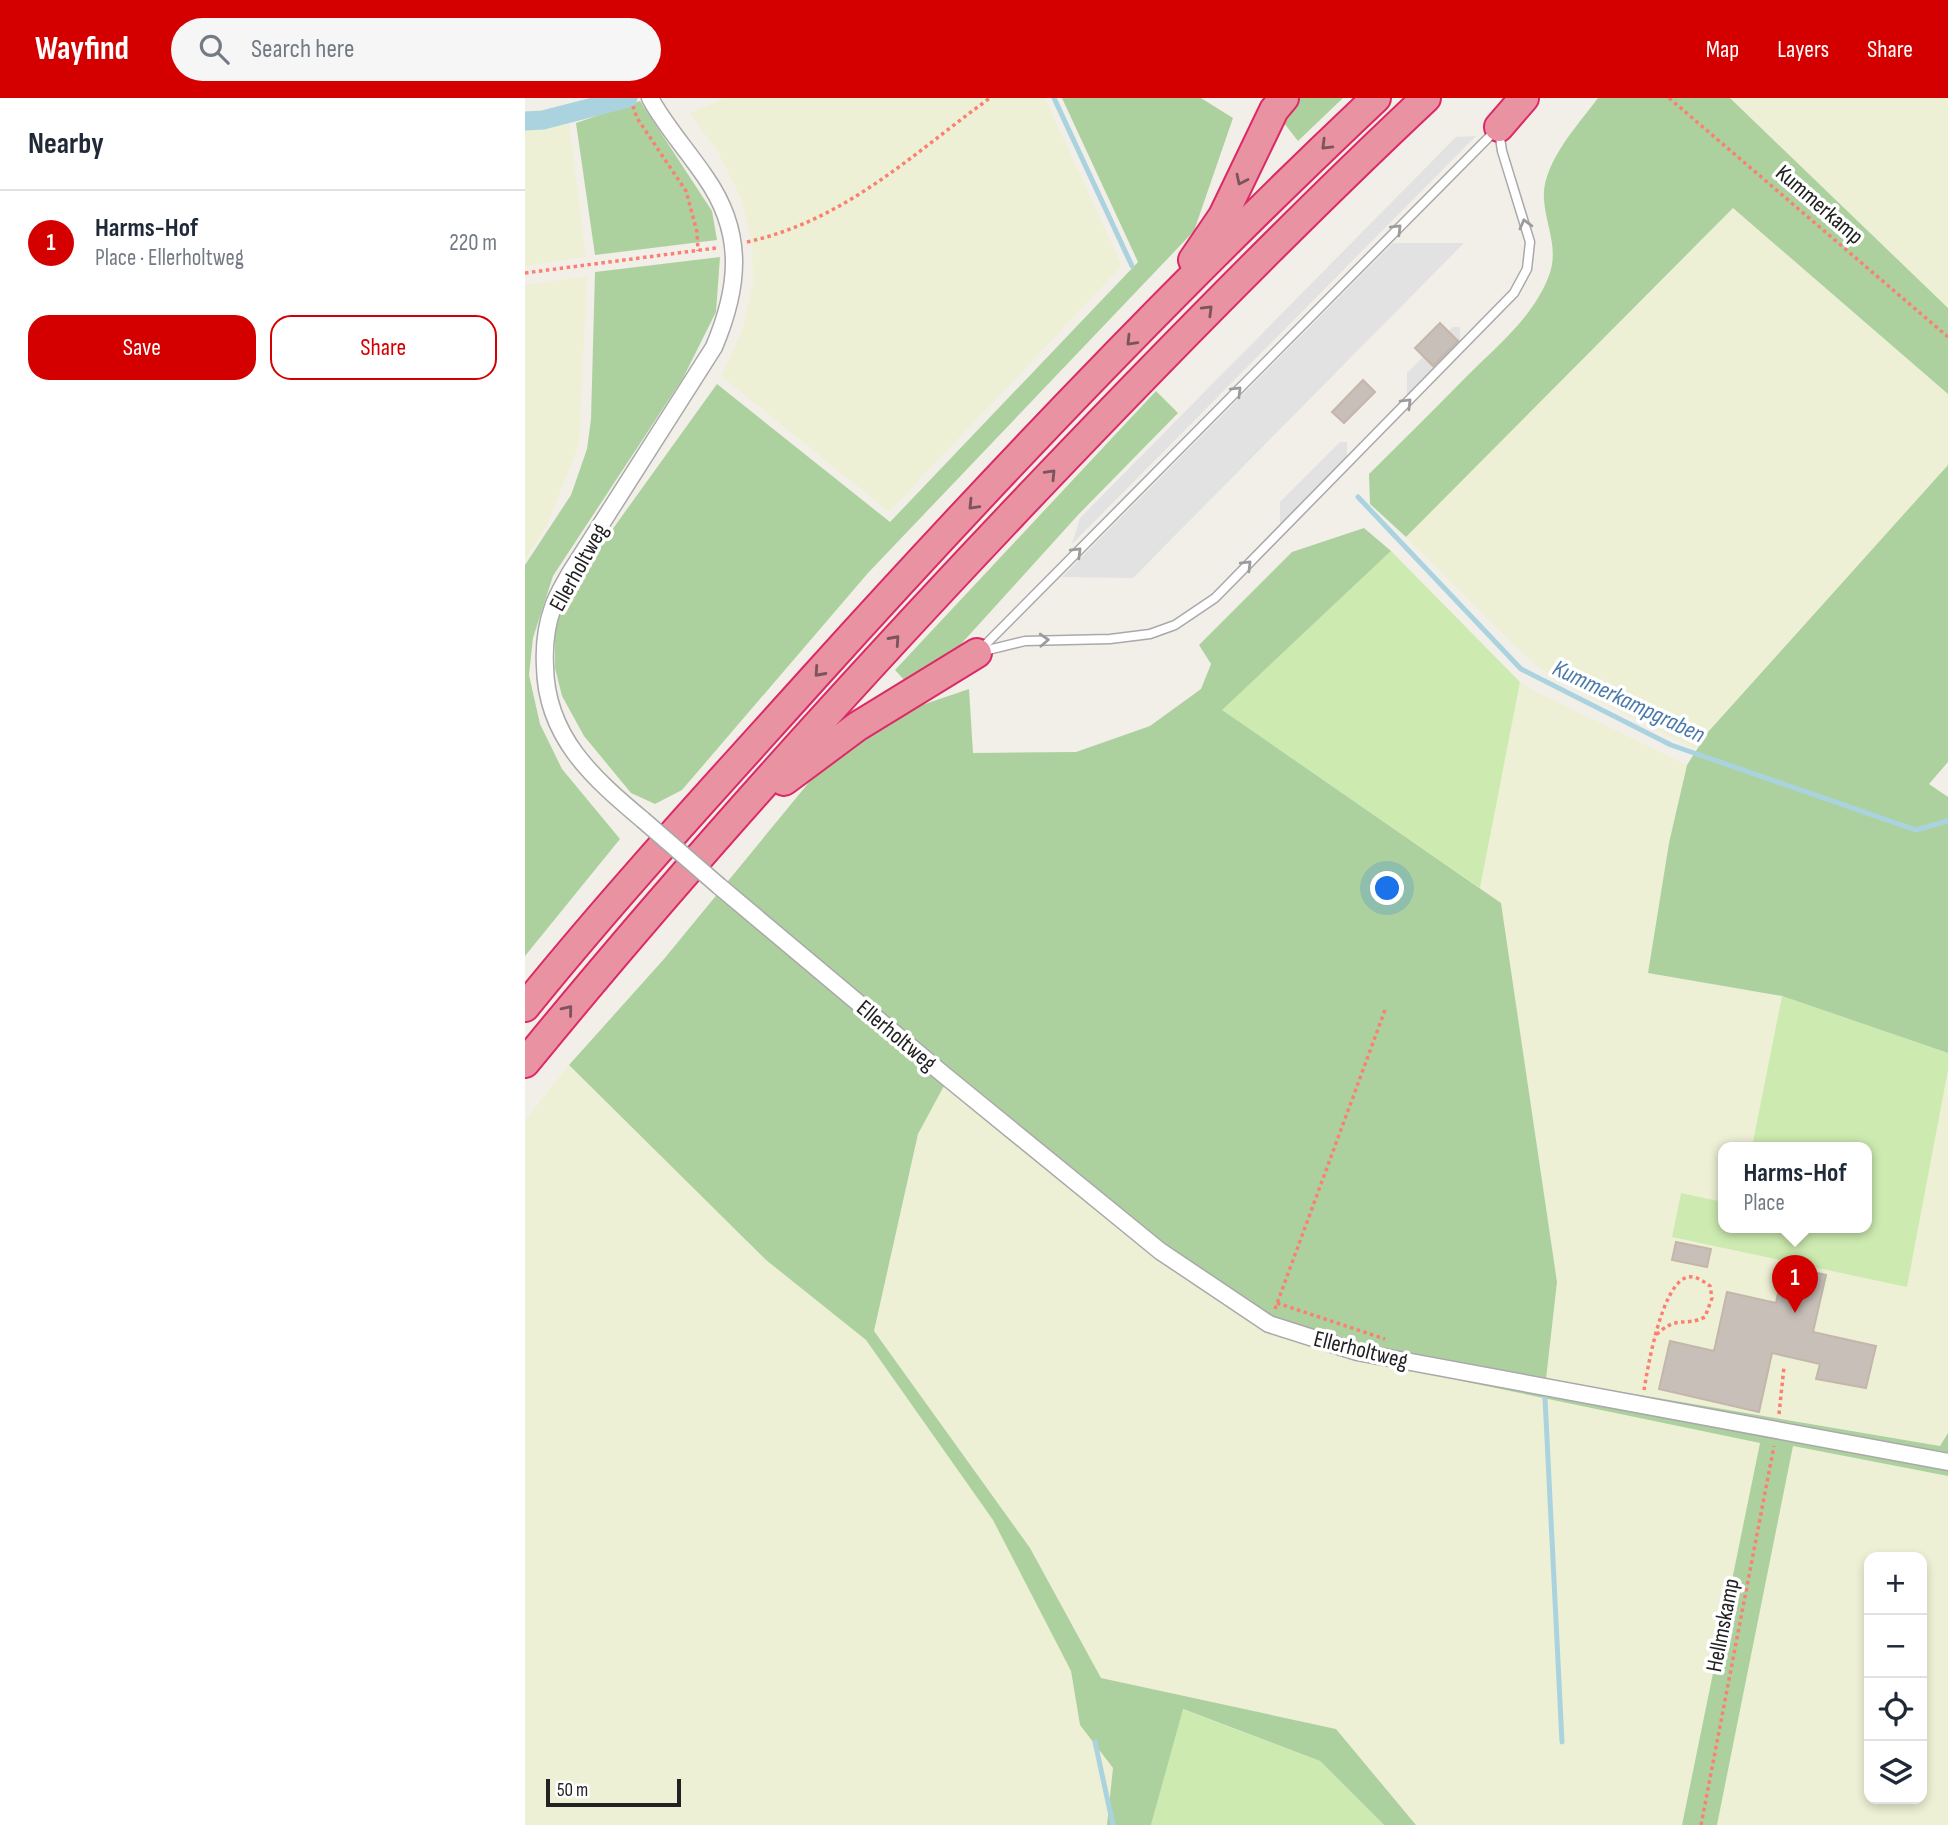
<!DOCTYPE html>
<meta charset="utf-8">
<style>
body{margin:0;font-family:"Sofia Sans Condensed",sans-serif;background:#f6f6f7;color:#1f2937}
.controls{position:absolute;right:21px;bottom:21px;display:grid;overflow:hidden;border-radius:14px;box-shadow:0 4px 10px #0003}
.controls button{width:63px;height:63px;display:grid;place-items:center;padding:0;border:0;border-bottom:2px solid #e0e1e3;background:#fff;color:#1f2937;font:35px sans-serif}
.scale{position:absolute;left:21px;bottom:18px;width:135px;box-sizing:border-box;padding-left:7px;border:4px solid #222;border-top:0;font-size:19px;line-height:24px;white-space:nowrap;color:#222;-webkit-text-stroke:5px #fff;paint-order:stroke}
.you{position:absolute;left:863px;top:791px;width:24px;height:24px;margin:-18px;border:5px solid #fff;border-radius:50%;background:#1a73e8;box-shadow:0 0 0 10px #1a73e833}
.badge{display:grid;place-items:center;width:46px;height:46px;border-radius:50%;background:#d40000;color:#fff;font-size:23px;font-weight:700}
.pin{position:absolute;translate:-50% -58px;filter:drop-shadow(0 2px 4px #0008)}
.pin::after{content:'';position:absolute;top:37px;width:24px;height:21px;background:inherit;clip-path:polygon(0 0,100% 0,50% 100%)}
.popup{position:absolute;left:1193px;top:1044px;width:154px;height:91px;box-sizing:border-box;display:grid;place-content:center;border-radius:14px;background:#fff;filter:drop-shadow(0 2px 5px #0005);font-size:23px;white-space:nowrap;color:#747a83}
.popup b{font-size:26px;color:#1f2937}
.popup::after{content:'';position:absolute;left:50%;top:100%;margin-left:-14px;border:14px solid transparent;border-top-color:#fff}
.list{margin:0;padding:0;list-style:none}
h2{display:flex;justify-content:space-between;align-items:center;height:91px;margin:0;padding:0 28px;font-size:30px}
h2 small{font-size:23px;font-weight:400;color:#747a83}
.list li{display:grid;grid-template-columns:46px 1fr auto;gap:21px;align-items:center;box-sizing:border-box;height:105px;padding:0 28px;border-top:2px solid #e0e1e3}
.list b{display:block;font-size:26px;white-space:nowrap}
.list p{margin:0;font-size:23px;white-space:nowrap;color:#747a83}
.list em{font-size:23px;font-style:normal;color:#747a83}
.actions{display:flex;gap:14px;padding:21px 28px}
.actions a{flex:1;padding:16px 0;border:2px solid #d40000;border-radius:21px;text-align:center;font-size:24px;color:#d40000}
.actions .main{background:#d40000;color:#fff}
.icon{flex:none;width:38px;height:38px;fill:none;stroke:currentColor;stroke-width:2;stroke-linecap:round;stroke-linejoin:round}
.map{position:relative;flex:none;width:1423px;height:1727px;overflow:hidden}
header{display:flex;align-items:center;gap:42px;box-sizing:border-box;height:98px;padding:0 35px;background:#d40000;color:#fff}
header strong{font-size:33px}
nav{display:flex;gap:38px;margin-inline-start:auto;font-size:24px}
.search{width:490px;height:63px;background:#f6f6f7;display:flex;align-items:center;gap:18px;box-sizing:border-box;padding:0 24px;border-radius:38px;color:#747a83;font-size:26px}
main{display:flex}
aside{flex:1;background:#fff}
.map>svg:first-child{display:block}
.farmland{fill:#eef0d5;fill-rule:evenodd}
.grass{fill:#cdebb0}
.forest{fill:#add19e}
.parking{fill:#e2e2e2}
.lines{fill:none;stroke-linecap:round;stroke-linejoin:round}
.stream{stroke:#aad3df;stroke-width:5}
.canal{stroke:#aad3df;stroke-width:19}
.building{fill:#c7bfb8;stroke:#c4b6ab;stroke-width:2}
.lane-casing{stroke:#a9a9a9;stroke-width:11}
.street-casing{stroke:#a9a9a9;stroke-width:19}
.highway-casing{stroke:#dc2a67;stroke-width:32}
.path{stroke:#fa8072;stroke-width:3.5;stroke-dasharray:3.5 3.5;stroke-linecap:butt}
.lane{stroke:#fff;stroke-width:8}
.street{stroke:#fff;stroke-width:16}
.highway{stroke:#e892a2;stroke-width:28}
.street-bridge-casing{stroke:#a9a9a9;stroke-width:19;stroke-linecap:butt}
.street-bridge{stroke:#fff;stroke-width:16}
.oneway{stroke:#7b545c}
.oneway2{stroke:#9c9c9c}
.labels{text-anchor:middle;stroke-width:7;stroke-linejoin:round;paint-order:stroke}
.street-label{font-size:23px;fill:#222;stroke:#fff}
.water-label{font-size:24px;font-style:italic;fill:#4a7aab;stroke:#fff}
</style>
<header>
<strong>Wayfind</strong>
<div class="search"><svg class="icon" aria-label="search" viewBox="0 0 24 24"><circle cx="10" cy="10" r="6"/><path d="M15 15l6 6"/></svg>Search here</div>
<nav><a>Map</a><a>Layers</a><a>Share</a></nav>
</header>
<main>
<aside>
<h2>Nearby<small></small></h2>
<ul class="list">
<li><span class="badge">1</span><div><b>Harms-Hof</b><p>Place · Ellerholtweg</p></div><em>220 m</em></li>
</ul>
<div class="actions"><a class="main">Save</a><a>Share</a></div>
</aside>
<div class="map">
<svg width="1423" height="1727" viewBox="0 0 1423 1727">
<rect width="100%" height="100%" fill="#f2efe9"/>
<g class="farmland">
<polygon points="200,0 520,0 597,168 364,414 196,278 217,233 228,185 227,144 216,100 194,56 165,15"/>
<polygon points="1205,0 1423,0 1423,210"/>
<polygon points="44,25 61,159 0,168 0,29"/>
<polygon points="1208,110 1423,296 1423,367 1183,634 1170,651 1032,582 1001,559 881,439"/>
<polygon points="62,178 54,347 21,429 0,462 0,187"/>
<polygon points="995,584 1006,591 1162,667 1144,745 1123,875 1257,898 1227,1049 1198,1049 1198,1104 1156,1095 1147,1138 1382,1188 1423,972 1423,1335 1416,1348 1021,1281 1032,1184 976,805 955,790"/>
<polygon points="44,967 241,1162 341,1242 469,1422 546,1573 555,1627 588,1670 582,1727 0,1727 0,1022"/>
<polygon points="420,986 826,1260 1236,1344 1157,1727 891,1727 811,1631 576,1580 505,1450 348,1232 393,1036"/>
<path d="M1268 1348 1423 1378V1727H1192ZM1344 1459H1397V1701H1344Z"/>
</g>
<g class="grass">
<polygon points="866,453 995,584 955,790 696,612"/>
<polygon points="1257,898 1423,955 1423,972 1382,1189 1147,1139 1156,1095 1198,1104 1198,1129 1342,1129 1342,1049 1227,1049"/>
<polygon points="657,1611 795,1663 859,1727 626,1727"/>
</g>
<g class="forest">
<polygon points="537,0 676,0 708,20 669,133 343,475 157,692 130,706 106,695 59,638 37,598 30,570 30,532 38,508 51,482 192,286 365,424 613,164"/>
<polygon points="775,0 818,0 773,43 755,20"/>
<path d="M1073 0H1205L1423 210V296L1208 110 881 439 845 406 844 376C877 343 910 311 942 278 972 248 1007 220 1023 180 1035 152 1021 129 1019 102 1016 66 1053 27 1073 0Z"/>
<polygon points="115,3 187,113 192,142 70,157 51,25"/>
<polygon points="195,159 191,214 158,280 28,478 8,540 4,577 15,626 37,671 95,741 0,858 0,467 46,397 62,351 66,321 70,174"/>
<polygon points="631,293 653,315 553,417 427,556 382,585 370,572"/>
<polygon points="1423,367 1423,664 1404,686 1423,699 1423,955 1257,898 1123,875 1144,745 1162,667 1183,634"/>
<polygon points="839,430 866,453 697,612 976,805 1032,1184 1021,1281 1415,1348 1423,1335 1423,1378 1268,1348 1192,1727 1157,1727 1235,1345 826,1260 742,1230 420,986 393,1036 349,1233 505,1450 576,1580 811,1631 891,1727 859,1727 795,1663 658,1611 626,1727 582,1727 588,1670 555,1627 546,1573 468,1422 341,1242 241,1162 44,967 139,861 290,677 340,638 397,607 444,591 448,655 551,654 625,628 676,591 686,566 674,547 767,454"/>
</g>
<g class="parking">
<polygon points="951,38 547,446 555,420 931,39"/>
<polygon points="868,145 939,145 608,480 537,479"/>
<polygon points="928,229 935,229 935,244 882,297 882,275"/>
<polygon points="815,344 822,344 822,359 755,426 755,404"/>
</g>
<g class="lines">
<g class="stream">
<polyline points="529,0 607,168"/>
<polyline points="833,399 996,571 1146,647 1391,732 1423,723"/>
<polyline points="1020,1300 1037,1644"/>
<polyline points="570,1644 588,1727"/>
</g>
<polyline class="canal" points="0,23 18,22 103,0"/>
</g>
<g class="building">
<polygon points="915,225 933,243 908,268 890,250"/>
<polygon points="838,282 850,294 819,325 807,314"/>
<polygon points="1151,1144 1186,1151 1182,1169 1147,1162"/>
<polygon points="1259,1167 1301,1177 1288,1234 1351,1248 1341,1290 1291,1281 1295,1266 1247,1255 1234,1314 1134,1291 1145,1243 1189,1253 1202,1194 1251,1205"/>
</g>
<g class="lines">
<defs>
<g id="lane">
<polyline points="454,553 970,33"/>
<polyline points="455,554 500,543 585,541 625,536 650,527 690,500 989,195 1002,171 1005,144 977,53 974,33"/>
</g>
<g id="street">
<path d="M118 722C68 680 21 639 20 568 19 549 21 528 28 509 32 497 39 486 45 475L189 249C214 190 220 136 181 80 163 53 140 28 125 0"/>
<polyline points="194,788 418,976 635,1153 744,1226 832,1254 1423,1364"/>
</g>
<g id="highway">
<polyline points="974,29 999,0"/>
<polyline points="668,162 698,118 749,12 759,0"/>
<polyline points="259,683 333,628 452,555"/>
<path d="M0 909C93 794 194 685 293 575 472 377 657 183 851 0"/>
<path d="M0 965C164 764 338 573 517 385 642 254 769 124 901 0"/>
</g>
</defs>
<use href="#lane" class="lane-casing"/>
<use href="#street" class="street-casing"/>
<use href="#highway" class="highway-casing"/>
<g class="path">
<polyline points="1144,0 1423,239"/>
<polyline points="108,8 112,20 161,93 172,134 173,153"/>
<path d="M222 144C321 122 386 57 465 0"/>
<polyline points="0,175 191,150"/>
<polyline points="752,1205 860,1241"/>
<polyline points="750,1211 860,912"/>
<path d="M1119 1292C1123 1268 1136 1191 1160 1180 1169 1176 1178 1183 1185 1188L1187 1200 1180 1219C1158 1230 1153 1215 1129 1239"/>
<polyline points="1254,1316 1259,1269"/>
<polyline points="1176,1727 1249,1348"/>
</g>
<use href="#lane" class="lane"/>
<use href="#street" class="street"/>
<use href="#highway" class="highway"/>
<defs>
<polyline id="street-bridge" points="118,722 194,788"/>
</defs>
<use href="#street-bridge" class="street-bridge-casing"/>
<use href="#street-bridge" class="street-bridge"/>
</g>
<defs><path id="oneway-chevron" d="M-2-3.5L2.5 0L-2 3.5" fill="none" stroke-width="1.6" stroke-linecap="round" stroke-linejoin="round" transform="scale(1.75)"/></defs>
<g class="oneway">
<use href="#oneway-chevron" transform="translate(801 47) rotate(135)"/>
<use href="#oneway-chevron" transform="translate(716 82) rotate(116)"/>
<use href="#oneway-chevron" transform="translate(683 212) rotate(-45)"/>
<use href="#oneway-chevron" transform="translate(606 243) rotate(134)"/>
<use href="#oneway-chevron" transform="translate(526 376) rotate(-46)"/>
<use href="#oneway-chevron" transform="translate(448 407) rotate(134)"/>
<use href="#oneway-chevron" transform="translate(370 542) rotate(-48)"/>
<use href="#oneway-chevron" transform="translate(294 574) rotate(132)"/>
<use href="#oneway-chevron" transform="translate(43 912) rotate(-51)"/>
</g>
<g class="oneway2">
<use href="#oneway-chevron" transform="translate(1000 126) rotate(-105)"/>
<use href="#oneway-chevron" transform="translate(872 131) rotate(-45)"/>
<use href="#oneway-chevron" transform="translate(712 293) rotate(-45)"/>
<use href="#oneway-chevron" transform="translate(882 305) rotate(-45)"/>
<use href="#oneway-chevron" transform="translate(552 454) rotate(-45)"/>
<use href="#oneway-chevron" transform="translate(722 467) rotate(-45)"/>
<use href="#oneway-chevron" transform="translate(519 542) rotate(-3)"/>
</g>
<g class="labels">
<g class="street-label">
<text transform="translate(1295 106) rotate(41)" y="8">Kummerkamp</text>
<text transform="translate(53 469) rotate(-61)" y="8">Ellerholtweg</text>
<text transform="translate(372 937) rotate(40)" y="8">Ellerholtweg</text>
<text transform="translate(836 1251) rotate(14)" y="8">Ellerholtweg</text>
<text transform="translate(1197 1527) rotate(-79)" y="8">Hellmskamp</text>
</g>
<g class="water-label">
<text transform="translate(1104 603) rotate(25)" y="8">Kummerkampgraben</text>
</g>
</g>
</svg>
<div class="controls">
<button>+</button>
<button>−</button>
<button><svg class="icon" aria-label="locate" viewBox="0 0 24 24"><circle cx="12" cy="12" r="6"/><path d="M12 2v4M12 18v4M2 12h4M18 12h4"/></svg></button>
<button><svg class="icon" aria-label="layers" viewBox="0 0 24 24"><path d="M12 4l9 5-9 5-9-5zM3 14l9 5 9-5"/></svg></button>
</div>
<div class="scale">50 m</div>
<div class="you"></div>
<div class="pin badge" style="left:1270px;top:1215px">1</div>
<div class="popup"><b>Harms-Hof</b>Place</div>
</div>
</main>
